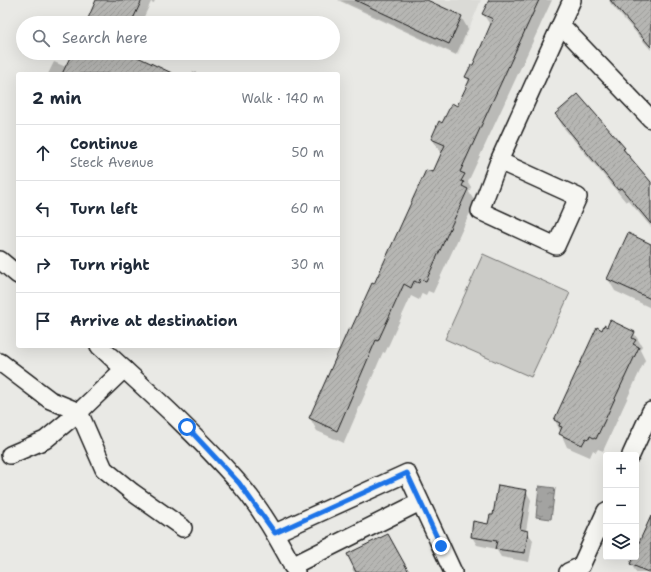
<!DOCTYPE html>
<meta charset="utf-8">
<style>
body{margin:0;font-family:"Shantell Sans",sans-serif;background:#f6f6f7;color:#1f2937}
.controls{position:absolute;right:12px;bottom:12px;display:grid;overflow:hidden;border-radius:4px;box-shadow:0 4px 16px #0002}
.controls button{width:36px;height:36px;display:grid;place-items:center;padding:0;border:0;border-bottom:1px solid #e0e1e3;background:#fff;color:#1f2937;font:20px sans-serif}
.stop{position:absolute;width:12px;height:12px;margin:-9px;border:3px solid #1a73e8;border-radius:50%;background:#fff}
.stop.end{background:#1a73e8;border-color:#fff;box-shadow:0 1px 4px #0008}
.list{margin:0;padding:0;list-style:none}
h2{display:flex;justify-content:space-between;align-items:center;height:52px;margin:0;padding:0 16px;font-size:17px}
h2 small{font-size:13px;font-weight:400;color:#747a83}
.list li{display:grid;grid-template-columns:26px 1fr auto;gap:12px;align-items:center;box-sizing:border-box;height:56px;padding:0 16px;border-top:1px solid #e0e1e3}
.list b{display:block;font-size:15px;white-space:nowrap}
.list p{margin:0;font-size:13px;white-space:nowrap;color:#747a83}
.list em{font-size:13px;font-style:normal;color:#747a83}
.icon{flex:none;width:22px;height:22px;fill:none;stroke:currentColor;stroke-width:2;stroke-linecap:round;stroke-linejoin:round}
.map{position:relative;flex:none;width:651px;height:572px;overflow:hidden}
.search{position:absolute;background:#fff;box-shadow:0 4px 16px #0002;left:16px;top:16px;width:324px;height:44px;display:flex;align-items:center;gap:10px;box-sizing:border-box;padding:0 14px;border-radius:22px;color:#747a83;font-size:15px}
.panel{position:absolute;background:#fff;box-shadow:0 4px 16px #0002;left:16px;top:72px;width:324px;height:276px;border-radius:4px}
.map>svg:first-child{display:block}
.built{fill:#dadad6}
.green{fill:#cbcbc7;stroke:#747472}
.water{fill:url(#water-ripples);stroke:#6d6d6c}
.shadow{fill:#0003}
.building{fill:url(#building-hatch);stroke:#1c1c1c}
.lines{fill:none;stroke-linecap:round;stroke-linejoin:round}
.minor-casing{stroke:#1c1c1c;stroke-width:20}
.minor{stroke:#f6f6f2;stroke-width:17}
.route{stroke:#1a73e8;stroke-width:5}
</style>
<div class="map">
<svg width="651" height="572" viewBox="0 0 651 572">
<defs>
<pattern id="water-ripples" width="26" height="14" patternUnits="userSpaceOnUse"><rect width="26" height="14" fill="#a3a3a1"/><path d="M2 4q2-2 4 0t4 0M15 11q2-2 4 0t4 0" fill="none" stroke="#848482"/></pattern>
<pattern id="building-hatch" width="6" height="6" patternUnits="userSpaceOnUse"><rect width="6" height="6" fill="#b6b6b3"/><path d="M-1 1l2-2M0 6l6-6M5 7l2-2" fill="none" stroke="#9c9c99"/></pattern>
</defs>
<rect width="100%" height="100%" fill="#e9e9e5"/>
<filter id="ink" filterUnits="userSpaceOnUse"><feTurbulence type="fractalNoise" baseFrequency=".025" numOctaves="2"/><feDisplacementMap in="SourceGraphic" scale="8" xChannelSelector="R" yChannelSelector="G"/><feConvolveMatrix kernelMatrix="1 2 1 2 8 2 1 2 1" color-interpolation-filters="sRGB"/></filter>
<g filter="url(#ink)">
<polygon class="built" points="341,0 481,0 458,55"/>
<polygon class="green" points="483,254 570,293 531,377 445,339"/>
<polygon class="water" points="539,486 555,488 551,519 536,517"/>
<g class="shadow">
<polygon points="98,0 155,0 154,3 151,2 141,23 87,23"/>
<polygon points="338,0 424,0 461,17 468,29 456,55"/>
<polygon points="490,0 552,0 468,182 471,187 469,192 475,202 433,293 428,291 426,295 422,293 419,300 411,296 385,353 383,352 344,443 317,431 310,418 351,330 442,153 440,152 432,139 458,107 469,82 466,77 473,67 491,26 483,14"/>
<polygon points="609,0 651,0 651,50 611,4"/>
<polygon points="73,53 127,53 172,74 48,74 54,62 66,67"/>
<polygon points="193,71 199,74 192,74"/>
<polygon points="556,114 624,148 630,158 651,182 651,227 628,200 626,202 563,127"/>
<polygon points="651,245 651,308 615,291 608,279"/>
<polygon points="602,331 634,333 642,346 640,350 645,360 603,451 598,449 596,452 593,450 590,457 567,447 555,420"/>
<polygon points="526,491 531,500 526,531 533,540 529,562 501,557 496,549 477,545 472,537 489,525 494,516"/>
<polygon points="651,516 651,572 636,572 631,564 634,557 636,557 636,551"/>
<polygon points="355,567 408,572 354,572 352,569"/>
</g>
<g class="building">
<polygon points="96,0 142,0 131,23 86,23"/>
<polygon points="355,0 427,0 462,16 449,44"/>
<polygon points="489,0 539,0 460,172 465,174 461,181 464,182 462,186 468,189 426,281 420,279 419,283 414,281 411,288 404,284 378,341 376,340 337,431 309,418 349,328 351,329 372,283 374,284 426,170 433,172 445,145 431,139 439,121 442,123 452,103 457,106 470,79 465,77 471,65 473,65 493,19 482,14"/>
<polygon points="610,0 651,0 651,47 622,14"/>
<polygon points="72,53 129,53 174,74 62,74"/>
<polygon points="578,94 625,148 623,149 651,182 651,224 621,188 618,190 555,114"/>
<polygon points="628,233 651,244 651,299 607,279"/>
<polygon points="610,320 635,332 632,338 636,340 633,344 639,347 596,439 590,436 589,439 586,438 582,445 559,434 562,427 559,426 560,423 554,420 597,327 602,330 604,325 607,327"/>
<polygon points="498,485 527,490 520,529 528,531 525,553 495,549 497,541 471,537 473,521 488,524 490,515 493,515"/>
<polygon points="651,516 651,572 648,572 630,564 633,557 636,557 636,549"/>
<polygon points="388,534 409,572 356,572 347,554"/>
</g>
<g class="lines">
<defs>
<g id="minor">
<polyline points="561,25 651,119"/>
<polyline points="499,161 578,197 556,246 480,211 499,161 572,0"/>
<polyline points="0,260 18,275"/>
<path d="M99 346C147 390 195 433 238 482 262 509 279 541 296 572"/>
<polyline points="0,362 50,400 79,412 104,469 132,492 183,528"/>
<polyline points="10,455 45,440 79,412 124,369"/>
<polyline points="631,455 651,411"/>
<polyline points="275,533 407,473 453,572"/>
<polyline points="292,566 420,502"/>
<polyline points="568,572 581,566 606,511"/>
</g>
</defs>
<use href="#minor" class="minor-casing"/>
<use href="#minor" class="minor"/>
</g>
</g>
<g class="lines" filter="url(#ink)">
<polyline class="route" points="187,427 239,483 275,533 407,473 441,546"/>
</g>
</svg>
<div class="controls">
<button>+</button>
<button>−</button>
<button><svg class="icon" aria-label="layers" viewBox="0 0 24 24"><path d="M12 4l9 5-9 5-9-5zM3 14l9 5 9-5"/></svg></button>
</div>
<div class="stop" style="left:187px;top:427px"></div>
<div class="stop end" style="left:441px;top:546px"></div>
<div class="search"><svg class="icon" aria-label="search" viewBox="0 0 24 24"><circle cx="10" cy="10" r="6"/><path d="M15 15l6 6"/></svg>Search here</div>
<section class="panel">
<h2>2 min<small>Walk · 140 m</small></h2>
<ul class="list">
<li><svg class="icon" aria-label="ahead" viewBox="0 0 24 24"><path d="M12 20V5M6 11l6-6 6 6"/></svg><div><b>Continue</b><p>Steck Avenue</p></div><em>50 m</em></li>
<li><svg class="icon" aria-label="left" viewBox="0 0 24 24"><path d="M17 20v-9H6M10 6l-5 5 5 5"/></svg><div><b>Turn left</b></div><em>60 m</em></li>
<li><svg class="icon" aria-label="right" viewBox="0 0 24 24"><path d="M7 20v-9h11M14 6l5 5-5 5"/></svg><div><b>Turn right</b></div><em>30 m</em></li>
<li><svg class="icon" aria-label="arrive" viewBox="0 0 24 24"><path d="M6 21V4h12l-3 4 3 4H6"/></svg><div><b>Arrive at destination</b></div></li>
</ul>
</section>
</div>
